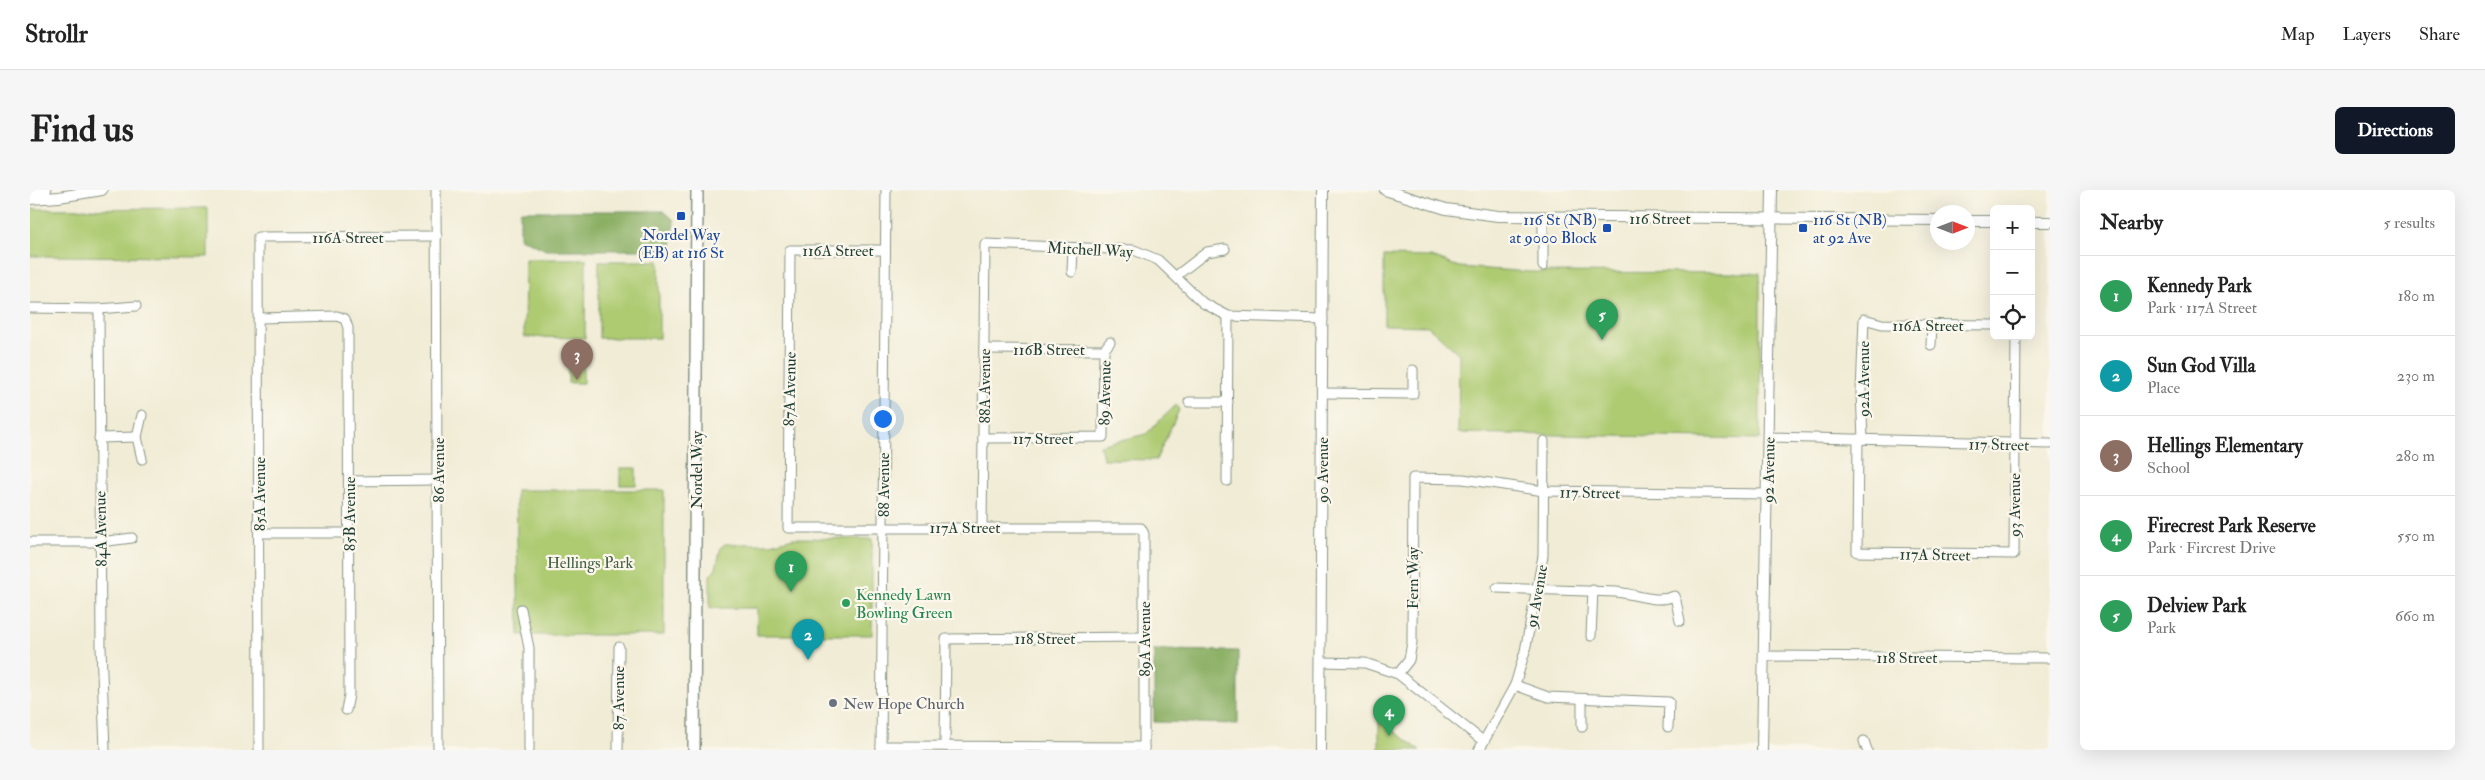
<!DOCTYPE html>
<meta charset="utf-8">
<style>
body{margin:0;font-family:"IM FELL Double Pica",serif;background:#f6f6f6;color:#222}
.controls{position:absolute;right:15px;top:15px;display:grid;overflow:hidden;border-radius:8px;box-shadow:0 5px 20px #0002}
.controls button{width:45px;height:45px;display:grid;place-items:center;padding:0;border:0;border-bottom:1px solid #e0e0e0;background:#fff;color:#222;font:25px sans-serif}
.compass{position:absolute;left:1900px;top:15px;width:45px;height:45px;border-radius:50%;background:#fff;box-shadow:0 5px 20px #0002;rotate:90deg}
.you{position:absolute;left:852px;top:228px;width:18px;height:18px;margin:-12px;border:4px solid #fff;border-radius:50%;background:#1a73e8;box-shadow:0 0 0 8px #1a73e833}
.badge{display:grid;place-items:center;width:32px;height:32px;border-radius:50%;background:#111827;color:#fff;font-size:16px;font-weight:700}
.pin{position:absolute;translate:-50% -41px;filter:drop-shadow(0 1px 2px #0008)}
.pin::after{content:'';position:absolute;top:26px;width:18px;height:15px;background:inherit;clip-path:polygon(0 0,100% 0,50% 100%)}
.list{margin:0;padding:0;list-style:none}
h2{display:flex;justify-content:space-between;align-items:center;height:65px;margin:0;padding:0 20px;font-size:21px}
h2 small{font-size:16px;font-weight:400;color:#767676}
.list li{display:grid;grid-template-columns:32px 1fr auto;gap:15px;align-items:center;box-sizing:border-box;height:80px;padding:0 20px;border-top:1px solid #e0e0e0}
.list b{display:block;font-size:19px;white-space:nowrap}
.list p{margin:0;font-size:16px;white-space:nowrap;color:#767676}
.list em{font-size:16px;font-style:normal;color:#767676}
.icon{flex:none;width:28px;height:28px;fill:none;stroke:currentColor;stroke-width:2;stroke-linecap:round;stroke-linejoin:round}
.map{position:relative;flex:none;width:2020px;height:560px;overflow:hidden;border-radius:8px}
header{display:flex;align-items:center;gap:30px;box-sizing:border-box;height:70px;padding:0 25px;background:#fff;border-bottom:1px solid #e0e0e0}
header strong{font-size:24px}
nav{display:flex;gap:28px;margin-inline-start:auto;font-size:18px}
.intro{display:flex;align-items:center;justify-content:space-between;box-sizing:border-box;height:120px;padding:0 30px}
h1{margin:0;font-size:35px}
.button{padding:12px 22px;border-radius:8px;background:#111827;color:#fff;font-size:18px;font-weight:700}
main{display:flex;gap:30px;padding:0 30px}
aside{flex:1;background:#fff;border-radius:8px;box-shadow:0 5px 20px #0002}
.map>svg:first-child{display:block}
.green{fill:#aecb72;stroke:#668453}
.forest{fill:#8aaf64;stroke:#54764c}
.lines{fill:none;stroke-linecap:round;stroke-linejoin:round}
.minor-casing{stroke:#889484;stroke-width:11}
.tertiary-casing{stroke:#889484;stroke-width:12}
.secondary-casing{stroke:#889484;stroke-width:14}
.minor{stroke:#fff;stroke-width:9}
.tertiary{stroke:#fff;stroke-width:10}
.secondary{stroke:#fff;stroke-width:11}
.transit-dot{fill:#1a4fb4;stroke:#fbf7ec;stroke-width:2}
.leisure-dot{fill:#2e9e5b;stroke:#fbf7ec;stroke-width:2}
.worship-dot{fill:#6b7280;stroke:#fbf7ec;stroke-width:2}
.labels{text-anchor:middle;stroke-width:4.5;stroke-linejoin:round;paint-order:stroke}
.street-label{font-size:16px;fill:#1f3d34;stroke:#fbf7ec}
.transit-label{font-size:16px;fill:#164399;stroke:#fbf7ec;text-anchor:end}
.park-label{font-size:16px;fill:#436044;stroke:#fbf7ec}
.leisure-label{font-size:16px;fill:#27864d;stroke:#fbf7ec;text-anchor:start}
.worship-label{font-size:16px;fill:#5b616d;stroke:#fbf7ec;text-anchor:start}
</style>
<header>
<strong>Strollr</strong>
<nav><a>Map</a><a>Layers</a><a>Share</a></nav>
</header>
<div class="intro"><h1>Find us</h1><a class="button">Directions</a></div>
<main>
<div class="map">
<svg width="2020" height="560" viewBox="0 0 2020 560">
<rect width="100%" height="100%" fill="#fbf7ec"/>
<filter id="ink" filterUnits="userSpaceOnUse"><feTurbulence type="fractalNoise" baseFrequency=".02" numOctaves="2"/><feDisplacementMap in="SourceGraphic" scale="10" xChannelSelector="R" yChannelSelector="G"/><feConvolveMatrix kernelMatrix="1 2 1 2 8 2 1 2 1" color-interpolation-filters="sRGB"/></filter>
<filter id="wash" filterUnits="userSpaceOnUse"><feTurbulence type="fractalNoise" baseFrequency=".0096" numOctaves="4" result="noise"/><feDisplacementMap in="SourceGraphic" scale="20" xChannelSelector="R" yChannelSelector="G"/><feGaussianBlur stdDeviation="1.12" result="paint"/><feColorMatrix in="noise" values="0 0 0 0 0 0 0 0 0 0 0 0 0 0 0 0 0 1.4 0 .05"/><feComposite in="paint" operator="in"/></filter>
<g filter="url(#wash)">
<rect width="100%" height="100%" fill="#f1ecd5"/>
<g class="green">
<polygon points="178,18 178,67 0,66 0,19"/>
<polygon points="1354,66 1402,67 1429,77 1501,82 1730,83 1730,249 1428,243 1429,164 1398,136 1354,135"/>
<polygon points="495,69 556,69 555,148 494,147"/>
<rect x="569" y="71" width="60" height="77"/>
<rect x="538" y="172" width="15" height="21"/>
<polygon points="1146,215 1149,220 1126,270 1073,269 1070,255 1116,244"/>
<rect x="590" y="278" width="16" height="17"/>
<polygon points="486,300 634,300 634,445 489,445"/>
<polygon points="763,348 842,349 842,445 727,445 727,418 680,418 680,385 686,378 691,357 695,354 741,354"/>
<polygon points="1349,531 1390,560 1349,560"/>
</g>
<g class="forest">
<polygon points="490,21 634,21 644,30 642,60 516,60 490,48"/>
<polygon points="1124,460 1208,461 1208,534 1124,532"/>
</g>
</g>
<g filter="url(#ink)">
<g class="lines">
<defs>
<g id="minor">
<polyline points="406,0 408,560"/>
<polyline points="1513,28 1513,76"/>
<polyline points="855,60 760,60 758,338 1111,338 1114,344 1114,560"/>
<polyline points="1042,82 1043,58"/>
<polyline points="1146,86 1177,62 1195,59"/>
<polyline points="0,118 69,119 106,116"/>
<polyline points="69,119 71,457 75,560"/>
<polyline points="229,128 307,126 315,129 318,138 319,505 316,520"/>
<polyline points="1901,155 1902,135"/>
<polyline points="954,159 1074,160 1080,152"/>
<polyline points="1292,203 1383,204 1383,180"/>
<polyline points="1159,212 1198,212"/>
<polyline points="112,225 107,247 112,269"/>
<polyline points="1738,247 2020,254"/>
<polyline points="69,248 107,247"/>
<polyline points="953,248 1073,247 1074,160"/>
<polyline points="1828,249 1827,362 1984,364 1986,146"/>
<polyline points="1833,249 1831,202 1834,129 1852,134 1964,135"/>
<polyline points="319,291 408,290"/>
<polyline points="1197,291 1198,126"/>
<polyline points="952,338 955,54 1104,60 1128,70 1173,113 1198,126 1293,129"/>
<polyline points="229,343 319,343"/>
<polyline points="0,352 70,352 102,348"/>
<path d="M1467 398 1586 402C1608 404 1624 414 1645 406L1650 431"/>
<polyline points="491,419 499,458 499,560"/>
<polyline points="1561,446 1563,400"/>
<polyline points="1734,466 2020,468"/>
<polyline points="1291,472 1335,473 1368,484 1453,551"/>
<polyline points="1368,484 1379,470 1382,452 1383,288 1433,289 1514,301 1737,304"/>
<polyline points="1485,495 1518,507 1639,512 1638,537"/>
<polyline points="1552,537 1552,509"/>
<polyline points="1834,551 1837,560"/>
<polyline points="851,556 1114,557"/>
<polyline points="915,556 916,449 1114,447"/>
<polyline points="229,560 228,47 407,46"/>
<polyline points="588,560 589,457"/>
<polyline points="851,560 856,0"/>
<polyline points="1449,560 1485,495 1495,461 1513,366 1514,251"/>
</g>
<g id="tertiary">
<polyline points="1355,0 1416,19 1468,26 1908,30"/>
<polyline points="0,1 16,0"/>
<polyline points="0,9 29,7 72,0"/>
<polyline points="1938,31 1964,31"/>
<polyline points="2001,32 2020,32"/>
<polyline points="1290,560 1293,0"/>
<polyline points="1732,560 1742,0"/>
</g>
<polyline id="secondary" points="664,560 667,0"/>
</defs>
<use href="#minor" class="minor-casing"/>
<use href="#tertiary" class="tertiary-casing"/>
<use href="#secondary" class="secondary-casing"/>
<use href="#minor" class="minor"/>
<use href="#tertiary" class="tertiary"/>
<use href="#secondary" class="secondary"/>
</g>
</g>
<g class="transit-dot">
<rect x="646" y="21" width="10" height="10" rx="2.5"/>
<rect x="1572" y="33" width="10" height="10" rx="2.5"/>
<rect x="1768" y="33" width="10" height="10" rx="2.5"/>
</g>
<circle class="leisure-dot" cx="816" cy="413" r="5"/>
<circle class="worship-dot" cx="803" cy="513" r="5"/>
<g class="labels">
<g class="street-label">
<text x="1630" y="34">116 Street</text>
<text x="318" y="53">116A Street</text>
<text transform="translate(1060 59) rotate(3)" y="6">Mitchell Way</text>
<text x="808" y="66">116A Street</text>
<text x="1898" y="141">116A Street</text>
<text x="1019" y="165">116B Street</text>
<text transform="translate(1833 189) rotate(-90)" y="6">92A Avenue</text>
<text transform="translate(954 196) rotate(-90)" y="6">88A Avenue</text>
<text transform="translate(759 199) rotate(-89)" y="6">87A Avenue</text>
<text transform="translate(1074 203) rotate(-89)" y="6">89 Avenue</text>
<text x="1013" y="254">117 Street</text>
<text transform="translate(1969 254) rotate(1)" y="6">117 Street</text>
<text transform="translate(408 280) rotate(-90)" y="6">86 Avenue</text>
<text transform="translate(666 280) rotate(-90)" y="6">Nordel Way</text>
<text transform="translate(1292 280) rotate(-90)" y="6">90 Avenue</text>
<text transform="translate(1738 280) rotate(-89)" y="6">92 Avenue</text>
<text transform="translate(853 295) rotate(-90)" y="6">88 Avenue</text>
<text transform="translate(1560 302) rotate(1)" y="6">117 Street</text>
<text transform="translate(229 304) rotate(-90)" y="6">85A Avenue</text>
<text transform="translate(1984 315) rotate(-90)" y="6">93 Avenue</text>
<text transform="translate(319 324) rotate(-90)" y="6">85B Avenue</text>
<text x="935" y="343">117A Street</text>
<text transform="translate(70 339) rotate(-91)" y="6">84A Avenue</text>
<text transform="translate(1905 364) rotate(1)" y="6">117A Street</text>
<text transform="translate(1382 388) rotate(-90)" y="6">Fern Way</text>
<text transform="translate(1506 406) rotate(-80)" y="6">91 Avenue</text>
<text x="1015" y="454">118 Street</text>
<text transform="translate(1114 449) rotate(-90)" y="6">89A Avenue</text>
<text x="1877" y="473">118 Street</text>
<text transform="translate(588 508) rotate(-90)" y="6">87 Avenue</text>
</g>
<g class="transit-label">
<text x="1567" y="35">116 St (NB)<tspan x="1567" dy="18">at 9000 Block</tspan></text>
<text x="1783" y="35" text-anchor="start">116 St (NB)<tspan x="1783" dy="18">at 92 Ave</tspan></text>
<text x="651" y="50" text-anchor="middle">Nordel Way<tspan x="651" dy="18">(EB) at 116 St</tspan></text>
</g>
<g class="park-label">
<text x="560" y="378">Hellings Park</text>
</g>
<g class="leisure-label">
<text x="826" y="410">Kennedy Lawn<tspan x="826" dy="18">Bowling Green</tspan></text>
</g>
<g class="worship-label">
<text x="813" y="519">New Hope Church</text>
</g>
</g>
</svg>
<div class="controls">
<button>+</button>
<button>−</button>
<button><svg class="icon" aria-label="locate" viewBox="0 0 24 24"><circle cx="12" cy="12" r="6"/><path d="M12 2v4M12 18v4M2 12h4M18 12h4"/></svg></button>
</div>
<svg class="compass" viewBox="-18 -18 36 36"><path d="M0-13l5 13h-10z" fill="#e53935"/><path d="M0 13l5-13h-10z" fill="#767676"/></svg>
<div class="you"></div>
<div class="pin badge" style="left:761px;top:402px;background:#2e9e5b">1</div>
<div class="pin badge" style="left:778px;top:470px;background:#0f9aa8">2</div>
<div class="pin badge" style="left:547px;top:190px;background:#8d6e63">3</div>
<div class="pin badge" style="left:1359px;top:546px;background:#2e9e5b">4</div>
<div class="pin badge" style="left:1572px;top:150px;background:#2e9e5b">5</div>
</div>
<aside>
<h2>Nearby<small>5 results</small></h2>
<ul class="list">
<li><span class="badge" style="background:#2e9e5b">1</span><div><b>Kennedy Park</b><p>Park · 117A Street</p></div><em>180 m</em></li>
<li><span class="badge" style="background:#0f9aa8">2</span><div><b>Sun God Villa</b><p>Place</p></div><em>230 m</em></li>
<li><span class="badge" style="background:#8d6e63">3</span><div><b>Hellings Elementary</b><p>School</p></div><em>280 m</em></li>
<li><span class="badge" style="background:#2e9e5b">4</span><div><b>Firecrest Park Reserve</b><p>Park · Fircrest Drive</p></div><em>550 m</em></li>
<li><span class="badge" style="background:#2e9e5b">5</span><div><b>Delview Park</b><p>Park</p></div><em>660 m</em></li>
</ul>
</aside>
</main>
